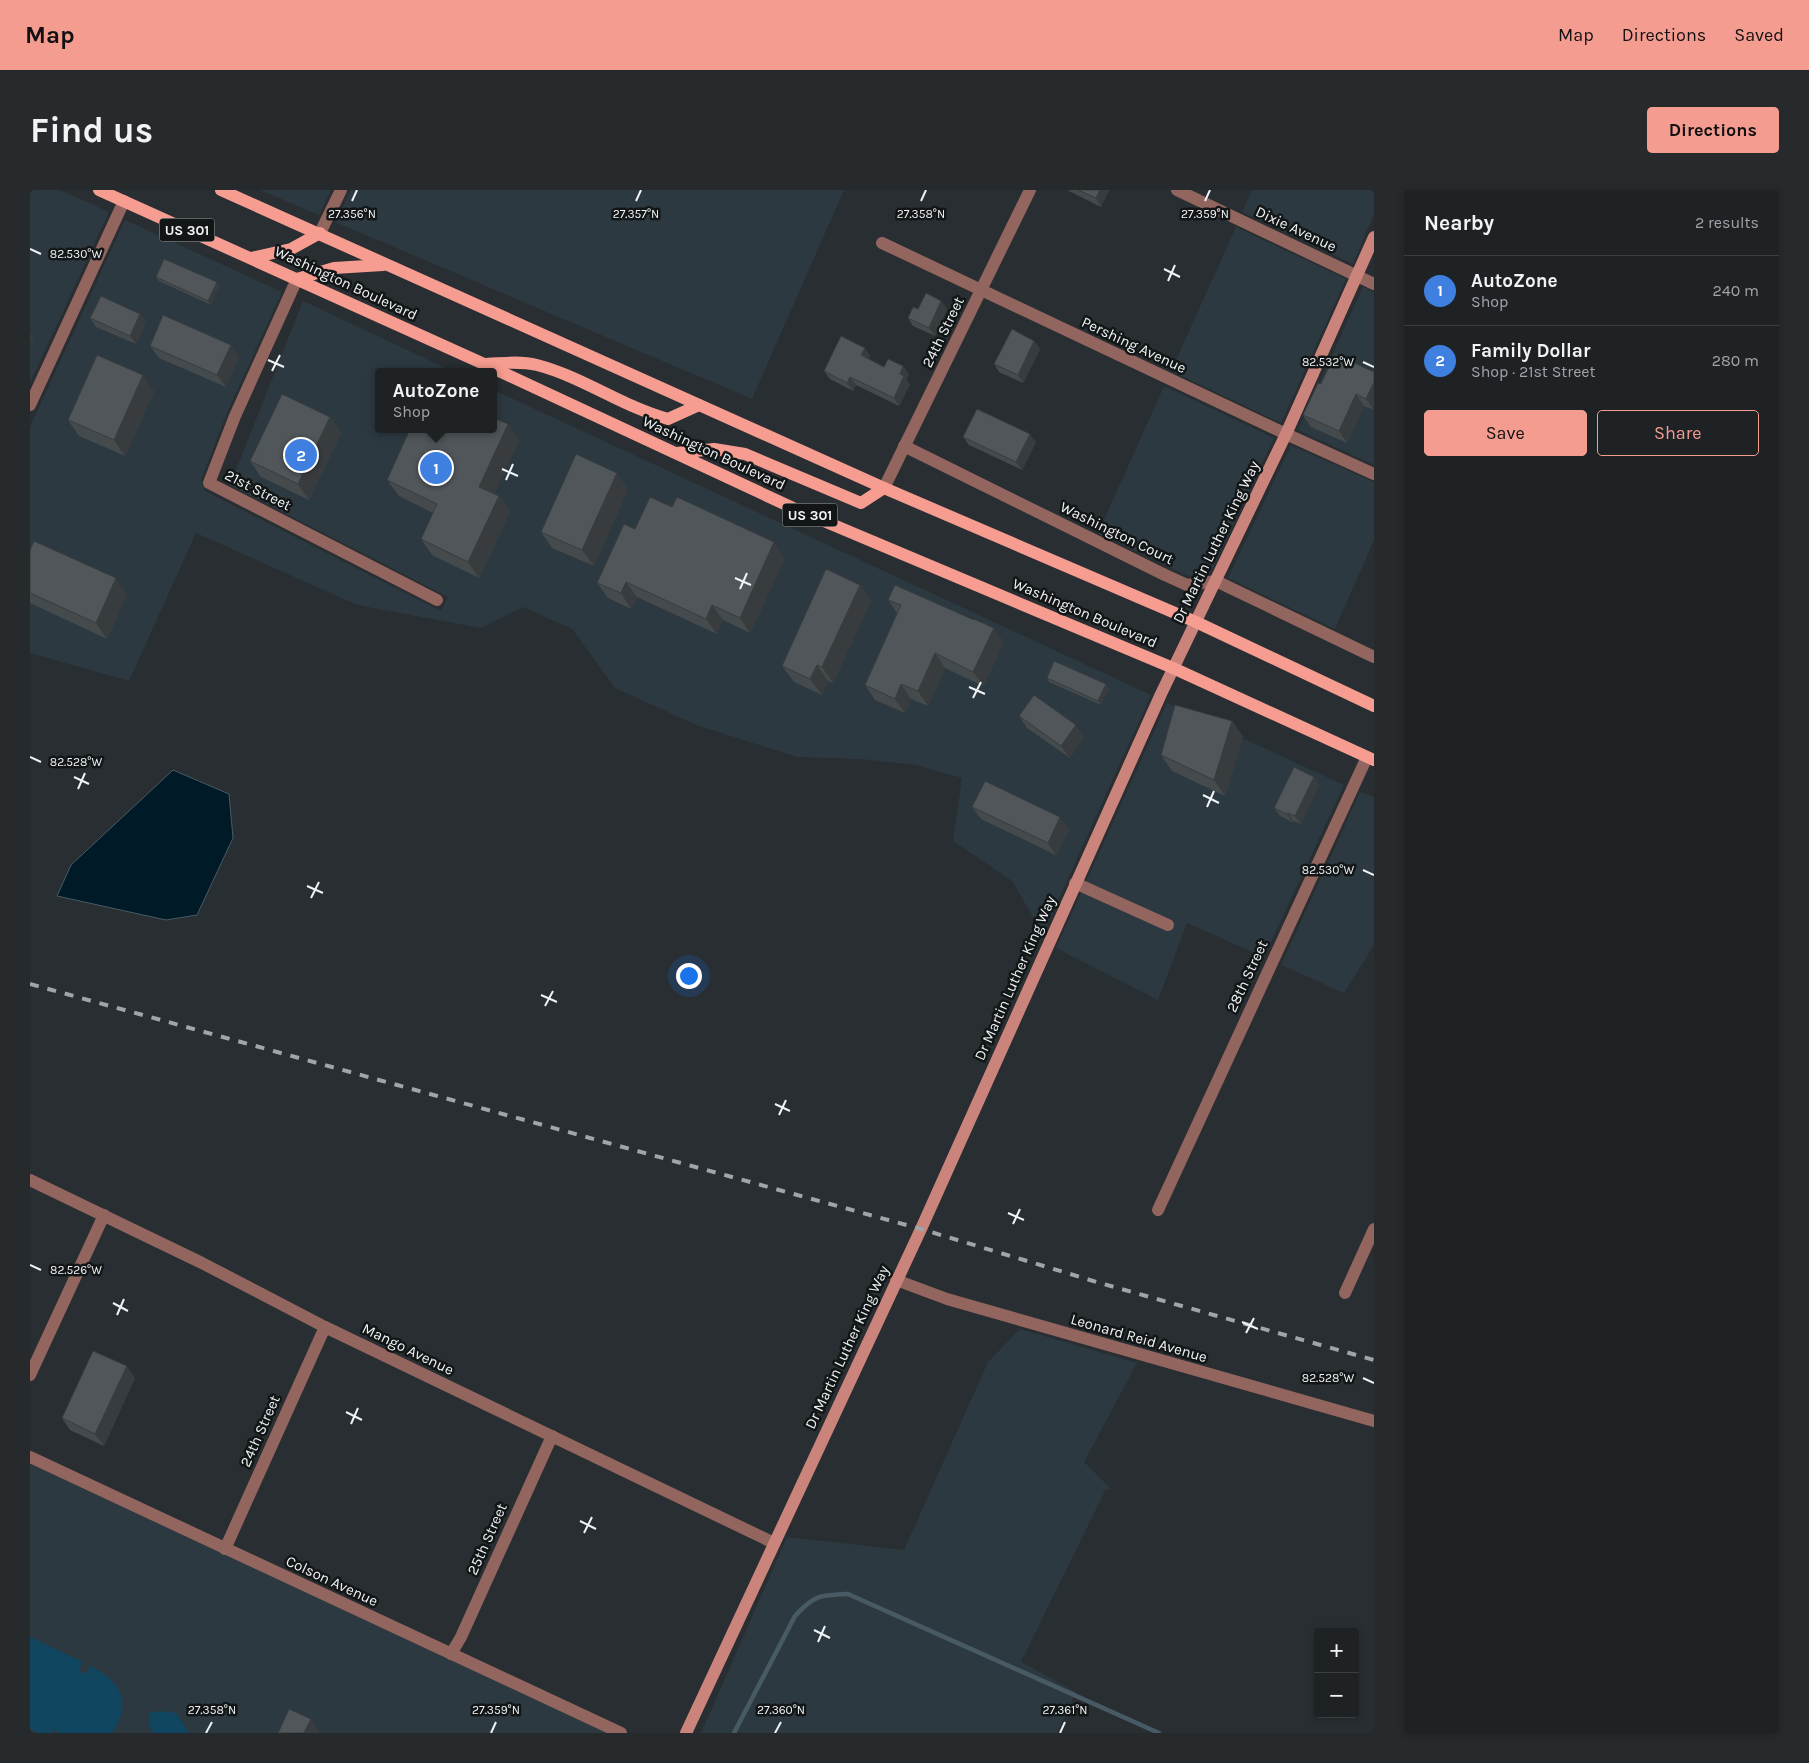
<!DOCTYPE html>
<meta charset="utf-8">
<style>
body{margin:0;font-family:Karla,sans-serif;background:#262a2d;color:#f1f3f6}
.controls{position:absolute;right:15px;bottom:15px;display:grid;overflow:hidden;border-radius:5px;box-shadow:0 2px 8px #0003}
.controls button{width:45px;height:45px;display:grid;place-items:center;padding:0;border:0;border-bottom:1px solid #3c3f42;background:#1e2225;color:#f1f3f6;font:25px sans-serif}
.you{position:absolute;left:658px;top:785px;width:18px;height:18px;margin:-12px;border:4px solid #fff;border-radius:50%;background:#1a73e8;box-shadow:0 0 0 8px #1a73e833}
.badge{display:grid;place-items:center;width:32px;height:32px;border-radius:50%;background:#f59c91;color:#fff;font-size:16px;font-weight:700}
.pin{position:absolute;translate:-50% -50%;border:2px solid #fff;box-shadow:0 1px 5px #0006}
.popup{position:absolute;left:345px;top:178px;width:122px;height:65px;box-sizing:border-box;display:grid;place-content:center;border-radius:5px;background:#1e2225;filter:drop-shadow(0 1px 4px #0005);font-size:16px;white-space:nowrap;color:#a1a4a7}
.popup b{font-size:19px;color:#f1f3f6}
.popup::after{content:'';position:absolute;left:50%;top:100%;margin-left:-10px;border:10px solid transparent;border-top-color:#1e2225}
.list{margin:0;padding:0;list-style:none}
h2{display:flex;justify-content:space-between;align-items:center;height:65px;margin:0;padding:0 20px;font-size:21px}
h2 small{font-size:16px;font-weight:400;color:#a1a4a7}
.list li{display:grid;grid-template-columns:32px 1fr auto;gap:15px;align-items:center;box-sizing:border-box;height:70px;padding:0 20px;border-top:1px solid #3c3f42}
.list b{display:block;font-size:19px;white-space:nowrap}
.list p{margin:0;font-size:16px;white-space:nowrap;color:#a1a4a7}
.list em{font-size:16px;font-style:normal;color:#a1a4a7}
.actions{display:flex;gap:10px;padding:15px 20px}
.actions a{flex:1;padding:11px 0;border:1px solid #f59c91;border-radius:5px;text-align:center;font-size:18px;color:#f59c91}
.actions .main{background:#f59c91;color:#111}
.map{position:relative;flex:none;width:1344px;height:1543px;overflow:hidden;border-radius:5px}
header{display:flex;align-items:center;gap:30px;box-sizing:border-box;height:70px;padding:0 25px;background:#f59c91;color:#111}
header strong{font-size:24px}
nav{display:flex;gap:28px;margin-inline-start:auto;font-size:18px}
.intro{display:flex;align-items:center;justify-content:space-between;box-sizing:border-box;height:120px;padding:0 30px}
h1{margin:0;font-size:35px}
.button{padding:12px 22px;border-radius:5px;background:#f59c91;color:#111;font-size:18px;font-weight:700}
main{display:flex;gap:30px;padding:0 30px}
aside{flex:1;background:#1e2225;border-radius:5px;box-shadow:0 2px 8px #0003}
.map>svg:first-child{display:block}
.built{fill:#2d3940}
.green{fill:#10465f}
.water{fill:#001a27;stroke:#485b65}
.lines{fill:none;stroke-linecap:round;stroke-linejoin:round}
.stream{stroke:#485b65;stroke-width:4.5}
.street{stroke:#92655f;stroke-width:12}
.secondary{stroke:#cb847b;stroke-width:12}
.primary{stroke:#f79c90;stroke-width:12}
.rail{stroke:#a0a5a7;stroke-width:4;stroke-dasharray:9 9;stroke-linecap:butt}
.wall{fill:#454a4d}
.shaded-wall{fill:#383c3e}
.building{fill:#505659;stroke:#383c3e}
.ticks{fill:none;stroke:#eff3f5;stroke-width:2}
.labels{text-anchor:middle;stroke-width:5;stroke-linejoin:round;paint-order:stroke}
.shield{fill:#131617;stroke:#adb1b2;stroke-width:1}
.shield-label{font-size:14px;font-weight:bold;fill:#eff3f5}
.street-label{font-size:15px;fill:#eff3f5;stroke:#131617}
.ticks-label{font-size:12px;text-anchor:middle;fill:#eff3f5;stroke:#131617;stroke-width:5;stroke-linejoin:round;paint-order:stroke}
</style>
<header>
<strong>Map</strong>
<nav><a>Map</a><a>Directions</a><a>Saved</a></nav>
</header>
<div class="intro"><h1>Find us</h1><a class="button">Directions</a></div>
<main>
<div class="map">
<svg width="1344" height="1543" viewBox="0 0 1344 1543">
<rect width="100%" height="100%" fill="#282e31"/>
<g class="built">
<polygon points="0,0 30,0 79,22 0,193"/>
<polygon points="230,0 301,0 289,25"/>
<polygon points="321,0 814,0 722,209 305,32"/>
<polygon points="1222,0 1344,0 1344,24 1323,74 1212,22"/>
<polygon points="95,30 252,102 197,223 171,290 175,301 411,421 418,407 200,295 273,111 424,182 348,182 348,239 464,239 464,200 1121,505 1013,744 982,691 923,651 932,588 886,575 831,569 767,567 666,535 585,498 542,439 493,417 451,438 327,415 166,343 99,491 0,463 0,237"/>
<polygon points="1206,37 1316,89 1251,233 1141,181"/>
<polygon points="1333,97 1344,102 1344,275 1268,240"/>
<polygon points="1134,196 1244,248 1180,384 1158,386 1068,343"/>
<polygon points="1261,255 1344,292 1344,350 1305,439 1198,388"/>
<polygon points="1137,513 1314,595 1234,767 1157,733 1128,810 1026,758"/>
<polygon points="1330,602 1344,607 1344,755 1314,803 1251,775"/>
<polygon points="990,1139 1107,1173 1054,1272 1081,1299 1076,1299 991,1472 1046,1502 1027,1543 671,1543 757,1347 874,1360 958,1172"/>
<polygon points="0,1267 591,1543 0,1543"/>
</g>
<g class="green">
<path d="M0 1447 53 1472 49 1481 56 1484 60 1476C90 1489 103 1514 82 1543H29L23 1539 21 1543H9L0 1539Z"/>
<polygon points="129,1521 146,1523 159,1543 123,1543 119,1534 120,1523"/>
</g>
<polygon class="water" points="143,580 199,604 203,648 167,725 136,730 27,706 41,675"/>
<g class="lines">
<path class="stream" d="M704 1543 765 1426C784 1405 790 1405 818 1404L1129 1543"/>
<g class="street">
<polyline points="1147,0 1344,94"/>
<polyline points="290,43 311,0"/>
<polyline points="852,53 1256,244 1344,284"/>
<polyline points="267,89 205,226 179,293 407,410"/>
<polyline points="0,215 94,11"/>
<polyline points="874,256 1135,385 1157,395 1186,391 1344,467"/>
<polyline points="854,298 1000,0"/>
<polyline points="1045,693 1138,735"/>
<polyline points="0,990 172,1073 295,1137 744,1353"/>
<polyline points="1128,1020 1337,567"/>
<polyline points="866,1090 917,1109 1344,1231"/>
<polyline points="1315,1103 1344,1039"/>
<polyline points="0,1185 74,1025"/>
<polyline points="0,1267 591,1543"/>
<polyline points="195,1359 295,1137"/>
<polyline points="421,1464 431,1447 522,1246"/>
</g>
<polyline class="secondary" points="656,1543 891,1039 1131,504 1256,244 1344,47"/>
<g class="primary">
<polyline points="69,0 454,174 763,318 1143,478 1344,570"/>
<polyline points="191,0 854,298 1166,432 1344,516"/>
<polyline points="221,68 261,59 290,43"/>
<polyline points="267,89 304,78 353,75"/>
<path d="M456 174C472 173 491 171 507 175 553 187 593 217 638 229L669 215"/>
<polyline points="647,263 684,259 715,264 831,313 854,298"/>
</g>
<polyline class="rail" points="0,794 891,1039 1070,1093 1344,1170"/>
</g>
<g class="wall">
<polygon points="1038,0 1079,0 1071,17 1039,1"/>
<polygon points="126,87 187,92 189,96 181,115 129,91"/>
<polygon points="911,111 917,119 905,146 883,136 878,128 888,119"/>
<polygon points="110,124 116,132 106,154 66,137 60,128"/>
<polygon points="1004,151 1010,159 993,193 969,182 964,174"/>
<polygon points="120,156 209,167 196,197 129,168"/>
<polygon points="835,158 840,166 839,169 854,177 879,184 876,189 880,194 869,216 826,195 823,201 800,189 794,181"/>
<polygon points="1344,182 1344,220 1334,216 1317,253 1281,237 1273,225 1291,194"/>
<polygon points="124,201 95,266 49,246 38,230"/>
<polygon points="300,227 311,243 279,310 231,287 220,271"/>
<polygon points="478,234 489,250 464,304 469,306 480,322 449,388 402,365 391,349 403,323 369,306 357,290 464,239"/>
<polygon points="933,247 1006,252 992,280 939,255"/>
<polygon points="598,299 564,376 522,358 511,342"/>
<polygon points="605,339 755,368 720,443 693,430 687,444 607,407 601,419 578,408 567,393"/>
<polygon points="0,360 97,404 77,449 0,413"/>
<polygon points="830,395 841,411 803,493 798,491 792,505 764,492 752,476"/>
<polygon points="858,410 974,452 953,496 915,478 898,516 881,509 875,523 845,510 835,495 867,423"/>
<polygon points="1017,488 1079,498 1071,515 1019,492"/>
<polygon points="989,526 1054,547 1040,568 997,538"/>
<polygon points="1202,531 1213,547 1195,606 1142,581 1131,565"/>
<polygon points="1284,587 1289,595 1271,634 1263,631 1262,632 1250,626 1244,618"/>
<polygon points="942,617 1039,639 1026,665 951,629"/>
<polygon points="105,1188 74,1256 40,1240 32,1228"/>
</g>
<g class="shaded-wall">
<polygon points="1070,0 1079,0 1071,17 1066,8"/>
<polygon points="187,92 189,96 181,115 178,111"/>
<polygon points="911,111 917,119 905,146 899,138"/>
<polygon points="110,124 116,132 106,154 100,146"/>
<polygon points="0,142 4,147 0,154"/>
<polygon points="1004,151 1010,159 993,193 988,185"/>
<polygon points="201,155 209,167 196,197 187,185"/>
<polygon points="835,158 840,166 837,173 831,165"/>
<polygon points="873,176 879,184 876,189 880,194 869,216 864,208 870,184"/>
<polygon points="113,185 124,201 95,266 84,250"/>
<polygon points="820,187 826,195 823,201 817,193"/>
<polygon points="1344,192 1344,220 1336,209"/>
<polygon points="1326,204 1334,216 1317,253 1309,241"/>
<polygon points="300,227 311,243 279,310 268,294"/>
<polygon points="478,234 489,250 460,313 449,297"/>
<polygon points="1000,244 1006,252 992,280 986,272"/>
<polygon points="587,283 598,299 564,376 552,360"/>
<polygon points="469,306 480,322 449,388 438,372"/>
<polygon points="744,352 755,368 720,443 710,428"/>
<polygon points="86,388 97,404 77,449 66,433"/>
<polygon points="596,392 607,407 601,419 591,403"/>
<polygon points="830,395 841,411 803,493 792,477"/>
<polygon points="682,415 693,430 687,444 676,429"/>
<polygon points="964,438 974,452 953,496 943,482"/>
<polygon points="905,463 915,478 898,516 888,501"/>
<polygon points="787,475 798,491 792,505 780,489"/>
<polygon points="871,494 881,509 875,523 865,509"/>
<polygon points="1076,494 1079,498 1071,515 1068,511"/>
<polygon points="1202,531 1213,547 1195,606 1184,590"/>
<polygon points="1046,535 1054,547 1040,568 1031,556"/>
<polygon points="1284,587 1289,595 1271,634 1265,626"/>
<polygon points="1258,623 1263,631 1262,632 1257,624"/>
<polygon points="1030,627 1039,639 1026,665 1018,653"/>
<polygon points="97,1176 105,1188 74,1256 65,1244"/>
<polygon points="281,1529 289,1541 288,1543 274,1543"/>
</g>
<g class="building">
<polygon points="1048,0 1070,0 1066,8"/>
<polygon points="134,69 187,92 178,111 126,87"/>
<polygon points="896,103 911,111 899,138 878,128 883,117 888,119"/>
<polygon points="71,106 110,124 100,146 60,128"/>
<polygon points="133,125 201,155 187,185 120,156"/>
<polygon points="982,139 1004,151 988,185 964,174"/>
<polygon points="811,146 835,158 831,165 854,177 858,169 873,176 870,184 874,186 864,208 820,187 817,193 794,181"/>
<polygon points="1305,164 1344,182 1344,192 1336,209 1326,204 1309,241 1273,225 1288,193 1291,194"/>
<polygon points="67,165 113,185 84,250 38,230"/>
<polygon points="252,204 300,227 268,294 220,271"/>
<polygon points="947,219 1000,244 986,272 933,247"/>
<polygon points="464,228 478,234 449,297 469,306 438,372 391,349 407,314 357,290 380,239 464,239"/>
<polygon points="546,264 587,283 552,360 511,342"/>
<polygon points="620,307 642,317 647,307 744,352 710,428 682,415 676,429 596,392 591,403 567,393 594,334 605,339"/>
<polygon points="4,351 86,388 66,433 0,403 0,360"/>
<polygon points="796,379 830,395 792,477 787,475 780,489 752,476"/>
<polygon points="865,395 944,430 944,429 964,438 943,482 905,463 888,501 871,494 865,509 835,495 871,415 858,410"/>
<polygon points="1024,471 1076,494 1068,511 1017,488"/>
<polygon points="1004,505 1046,535 1031,556 989,526"/>
<polygon points="1145,515 1202,531 1184,590 1131,565"/>
<polygon points="1264,577 1284,587 1265,626 1258,623 1257,624 1244,618"/>
<polygon points="955,591 1030,627 1018,653 942,617"/>
<polygon points="63,1161 97,1176 65,1244 32,1228"/>
<polygon points="259,1519 281,1529 274,1543 248,1543"/>
</g>
<path class="ticks" d="M322 11 327 0M606 11 611 0M891 11 896 0M1175 11 1180 0M0 59 11 64M1134 79 1150 87M1138 91 1145 75M238 170 254 177M1333 172 1344 177M242 181 250 165M472 279 488 286M476 290 483 274M705 388 721 395M710 399 717 383M939 497 955 504M943 508 951 492M0 567 11 572M44 587 59 594M48 599 55 583M1173 605 1189 613M1177 617 1184 601M1333 680 1344 685M277 696 293 703M281 708 289 692M511 805 527 812M515 816 523 801M745 914 760 921M749 925 756 910M978 1023 994 1030M983 1034 990 1019M0 1075 11 1080M83 1113 98 1121M87 1125 94 1109M1212 1132 1228 1139M1216 1143 1224 1128M1333 1188 1344 1193M316 1222 332 1230M321 1234 328 1218M550 1331 566 1339M554 1343 562 1327M784 1440 800 1448M788 1452 795 1436M176 1543 182 1532M461 1543 466 1532M745 1543 751 1532M1030 1543 1035 1532"/>
<g class="labels">
<g class="shield">
<rect x="129.5" y="28.5" width="55" height="23" rx="4"/>
<rect x="752.5" y="313.5" width="55" height="23" rx="4"/>
</g>
<g class="shield-label">
<text x="157" y="45">US 301</text>
<text x="780" y="330">US 301</text>
</g>
<g class="street-label">
<text transform="translate(1266 39) rotate(25)" y="5">Dixie Avenue</text>
<text transform="translate(316 93) rotate(25)" y="5">Washington Boulevard</text>
<text transform="translate(913 142) rotate(-64)" y="5">24th Street</text>
<text transform="translate(1104 155) rotate(25)" y="5">Pershing Avenue</text>
<text transform="translate(684 263) rotate(25)" y="5">Washington Boulevard</text>
<text transform="translate(228 300) rotate(27)" y="5">21st Street</text>
<text transform="translate(1087 343) rotate(26)" y="5">Washington Court</text>
<text transform="translate(1186 352) rotate(-64)" y="5">Dr Martin Luther King Way</text>
<text transform="translate(1055 423) rotate(23)" y="5">Washington Boulevard</text>
<text transform="translate(1217 786) rotate(-65)" y="5">28th Street</text>
<text transform="translate(985 788) rotate(-66)" y="5">Dr Martin Luther King Way</text>
<text transform="translate(1109 1148) rotate(16)" y="5">Leonard Reid Avenue</text>
<text transform="translate(817 1157) rotate(-65)" y="5">Dr Martin Luther King Way</text>
<text transform="translate(378 1159) rotate(26)" y="5">Mango Avenue</text>
<text transform="translate(230 1241) rotate(-66)" y="5">24th Street</text>
<text transform="translate(457 1349) rotate(-66)" y="5">25th Street</text>
<text transform="translate(302 1391) rotate(25)" y="5">Colson Avenue</text>
</g>
</g>
<g class="ticks-label">
<text x="322" y="28">27.356°N</text>
<text x="606" y="28">27.357°N</text>
<text x="891" y="28">27.358°N</text>
<text x="1175" y="28">27.359°N</text>
<text x="46" y="68">82.530°W</text>
<text x="1298" y="176">82.532°W</text>
<text x="46" y="576">82.528°W</text>
<text x="1298" y="684">82.530°W</text>
<text x="46" y="1084">82.526°W</text>
<text x="1298" y="1192">82.528°W</text>
<text x="182" y="1524">27.358°N</text>
<text x="466" y="1524">27.359°N</text>
<text x="751" y="1524">27.360°N</text>
<text x="1035" y="1524">27.361°N</text>
</g>
</svg>
<div class="controls">
<button>+</button>
<button>−</button>
</div>
<div class="you"></div>
<div class="pin badge" style="left:406px;top:278px;background:#3f7fe0">1</div>
<div class="popup"><b>AutoZone</b>Shop</div>
<div class="pin badge" style="left:271px;top:265px;background:#3f7fe0">2</div>
</div>
<aside>
<h2>Nearby<small>2 results</small></h2>
<ul class="list">
<li><span class="badge" style="background:#3f7fe0">1</span><div><b>AutoZone</b><p>Shop</p></div><em>240 m</em></li>
<li><span class="badge" style="background:#3f7fe0">2</span><div><b>Family Dollar</b><p>Shop · 21st Street</p></div><em>280 m</em></li>
</ul>
<div class="actions"><a class="main">Save</a><a>Share</a></div>
</aside>
</main>
